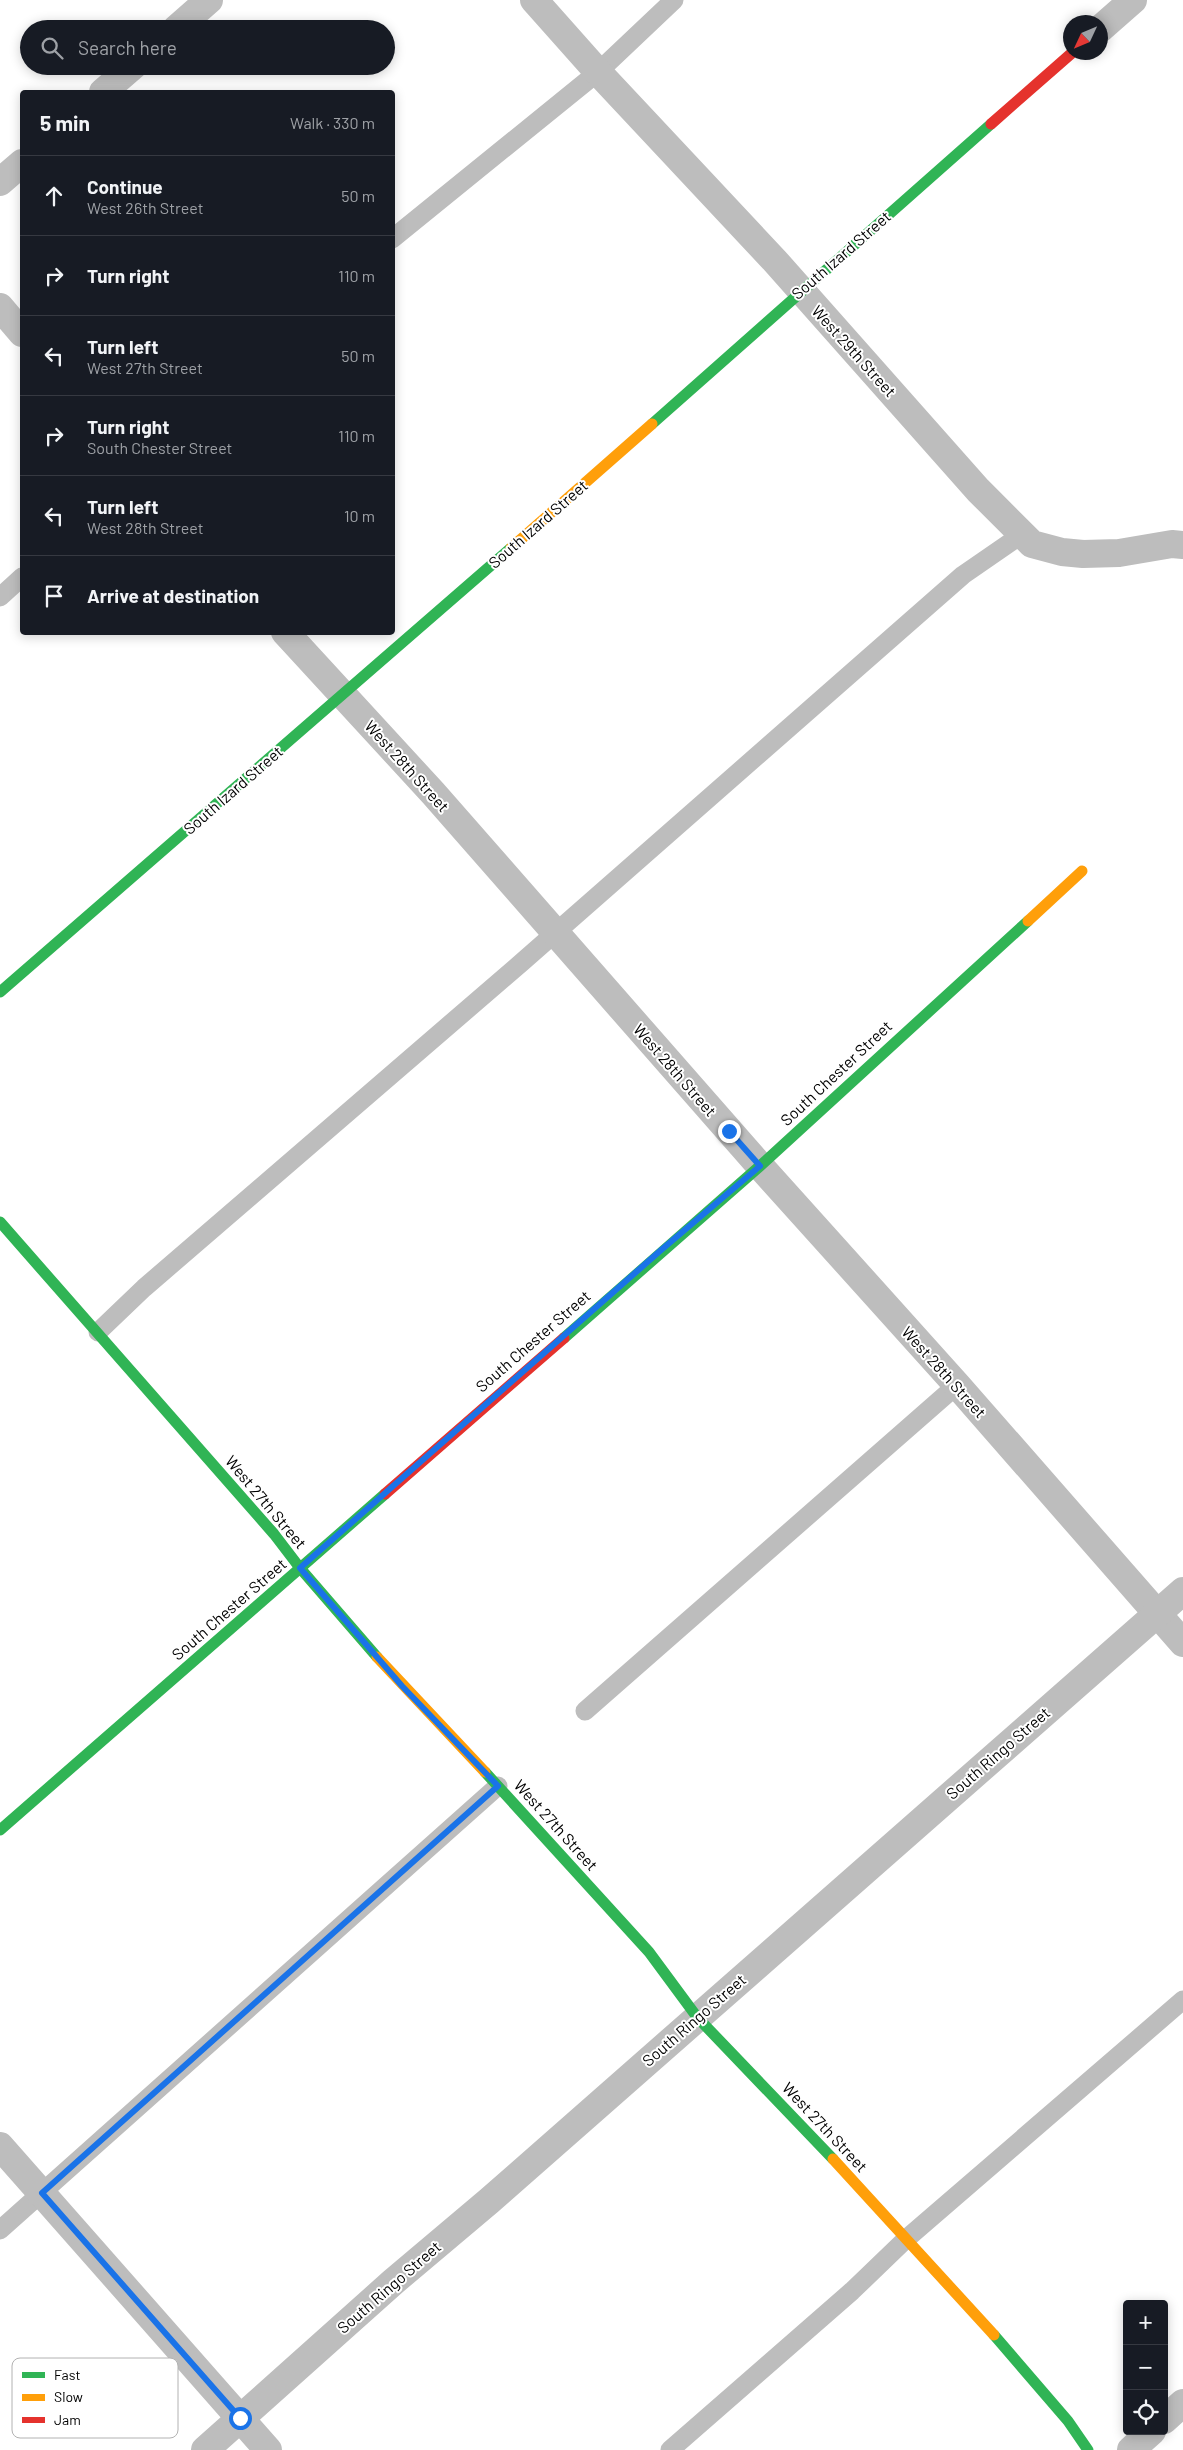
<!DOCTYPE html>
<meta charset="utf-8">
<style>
body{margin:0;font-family:Barlow,sans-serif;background:#242831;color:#f1f3f6}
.controls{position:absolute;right:15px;bottom:15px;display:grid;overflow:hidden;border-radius:5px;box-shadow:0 2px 12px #0003}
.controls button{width:45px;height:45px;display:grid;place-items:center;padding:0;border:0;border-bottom:1px solid #363941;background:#171b24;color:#f1f3f6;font:25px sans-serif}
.compass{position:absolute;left:1063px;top:15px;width:45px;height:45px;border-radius:50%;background:#171b24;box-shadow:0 2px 12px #0003;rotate:226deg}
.stop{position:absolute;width:15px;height:15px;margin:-11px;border:4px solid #1a73e8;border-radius:50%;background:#fff}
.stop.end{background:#1a73e8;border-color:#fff;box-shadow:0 1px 5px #0008}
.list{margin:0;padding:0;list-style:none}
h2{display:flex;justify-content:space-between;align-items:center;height:65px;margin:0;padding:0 20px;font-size:21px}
h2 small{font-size:16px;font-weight:400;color:#9ea1a6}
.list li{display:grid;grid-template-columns:32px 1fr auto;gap:15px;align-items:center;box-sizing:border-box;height:80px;padding:0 20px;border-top:1px solid #363941}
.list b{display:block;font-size:19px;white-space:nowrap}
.list p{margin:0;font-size:16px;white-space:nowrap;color:#9ea1a6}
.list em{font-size:16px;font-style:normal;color:#9ea1a6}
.icon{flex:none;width:28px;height:28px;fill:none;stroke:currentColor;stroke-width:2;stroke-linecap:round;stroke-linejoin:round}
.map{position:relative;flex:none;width:1183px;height:2450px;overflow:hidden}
.search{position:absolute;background:#171b24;box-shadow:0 2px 12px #0003;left:20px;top:20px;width:375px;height:55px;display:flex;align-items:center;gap:12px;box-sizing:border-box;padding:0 18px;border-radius:28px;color:#9ea1a6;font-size:19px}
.panel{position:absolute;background:#171b24;box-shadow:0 2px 12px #0003;left:20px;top:90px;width:375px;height:545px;border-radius:5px}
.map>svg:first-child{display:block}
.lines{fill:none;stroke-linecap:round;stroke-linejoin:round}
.lane{stroke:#bdbdbd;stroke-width:19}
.street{stroke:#bdbdbd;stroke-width:28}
.fast{stroke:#30b455;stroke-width:11}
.slow{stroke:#ff9f0a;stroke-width:11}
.jam{stroke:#e5322d;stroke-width:11}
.route{stroke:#1a73e8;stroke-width:6}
.labels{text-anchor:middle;stroke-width:4;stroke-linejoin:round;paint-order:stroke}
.street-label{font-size:16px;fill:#000;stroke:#fff}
.key{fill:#fff;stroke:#b2b2b2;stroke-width:1}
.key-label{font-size:14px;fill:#000}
</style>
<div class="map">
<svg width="1183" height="2450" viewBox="0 0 1183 2450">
<rect width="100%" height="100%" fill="#fff"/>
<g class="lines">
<g class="lane">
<polyline points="392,239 598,72 674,0"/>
<polyline points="0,597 22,577"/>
<polyline points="98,1332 144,1288 521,963 963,575 1021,535"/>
<polyline points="585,1711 957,1385"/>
<polyline points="0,2230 498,1786"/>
<polyline points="670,2450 852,2291 905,2240 1183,2000"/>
</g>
<g class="street">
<polyline points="534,0 598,72 775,261 978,490 1032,544 1062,552 1083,554 1119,553 1172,544 1183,545"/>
<polyline points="176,29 209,0"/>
<polyline points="1100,29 1133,0"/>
<polyline points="103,92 133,66"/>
<polyline points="0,182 22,163"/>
<polyline points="0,307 22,333"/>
<polyline points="285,632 433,793 760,1166 957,1385 1183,1643"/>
<polyline points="0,2146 268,2450"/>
<polyline points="1164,2420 1183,2403"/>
<polyline points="205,2450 393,2282 489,2201 1183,1591"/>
<polyline points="1131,2450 1152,2431"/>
</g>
<g class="fast">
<polyline points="652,424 991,124"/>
<polyline points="0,992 511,548"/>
<polyline points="0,1222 274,1534 300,1568 377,1657"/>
<polyline points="564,1338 760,1166 1028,921"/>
<polyline points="485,1772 649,1952 697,2017 833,2159"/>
<polyline points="0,1830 385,1494"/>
<polyline points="994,2335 1068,2421 1088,2450"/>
</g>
<g class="slow">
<polyline points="511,548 652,424"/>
<polyline points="1028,921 1082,871"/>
<polyline points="377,1657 485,1772"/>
<polyline points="833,2159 994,2335"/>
</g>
<g class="jam">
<polyline points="991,124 1073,52"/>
<polyline points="385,1494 564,1338"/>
</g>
</g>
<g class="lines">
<polyline class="route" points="240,2418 42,2193 498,1786 402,1686 300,1568 660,1251 760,1166 729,1131"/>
</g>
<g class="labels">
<g class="street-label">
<text transform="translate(841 255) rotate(-41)" y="6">South Izard Street</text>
<text transform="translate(854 351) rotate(48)" y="6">West 29th Street</text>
<text transform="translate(538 524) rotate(-41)" y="6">South Izard Street</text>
<text transform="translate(407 766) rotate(48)" y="6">West 28th Street</text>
<text transform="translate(233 790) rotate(-41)" y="6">South Izard Street</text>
<text transform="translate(675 1070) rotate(49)" y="6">West 28th Street</text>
<text transform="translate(836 1073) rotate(-43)" y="6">South Chester Street</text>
<text transform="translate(533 1341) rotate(-41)" y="6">South Chester Street</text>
<text transform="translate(944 1372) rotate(48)" y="6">West 28th Street</text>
<text transform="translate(266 1502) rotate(50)" y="6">West 27th Street</text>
<text transform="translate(229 1609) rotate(-41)" y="6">South Chester Street</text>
<text transform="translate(998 1753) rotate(-41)" y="6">South Ringo Street</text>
<text transform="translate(556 1825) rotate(48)" y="6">West 27th Street</text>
<text transform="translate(694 2020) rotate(-41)" y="6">South Ringo Street</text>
<text transform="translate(825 2127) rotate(47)" y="6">West 27th Street</text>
<text transform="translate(389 2287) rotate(-41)" y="6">South Ringo Street</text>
</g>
</g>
<rect x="12" y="2358" width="166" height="80" rx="8" class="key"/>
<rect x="22" y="2372" width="23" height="6" fill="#30b455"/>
<rect x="22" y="2394" width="23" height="7" fill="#ff9f0a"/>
<rect x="22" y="2417" width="23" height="6" fill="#e5322d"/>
<g class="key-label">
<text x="54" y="2380">Fast</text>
<text x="54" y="2402">Slow</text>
<text x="54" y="2425">Jam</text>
</g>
</svg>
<div class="controls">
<button>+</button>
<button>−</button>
<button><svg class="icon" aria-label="locate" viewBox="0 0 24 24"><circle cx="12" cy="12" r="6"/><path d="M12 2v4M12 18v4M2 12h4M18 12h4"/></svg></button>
</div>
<svg class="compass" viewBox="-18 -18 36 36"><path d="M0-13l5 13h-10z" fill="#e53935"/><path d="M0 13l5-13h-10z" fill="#9ea1a6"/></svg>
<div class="stop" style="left:240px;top:2418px"></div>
<div class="stop end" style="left:729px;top:1131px"></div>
<div class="search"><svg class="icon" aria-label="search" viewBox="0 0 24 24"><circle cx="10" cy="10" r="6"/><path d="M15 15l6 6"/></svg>Search here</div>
<section class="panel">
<h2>5 min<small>Walk · 330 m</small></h2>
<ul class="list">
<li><svg class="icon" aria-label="ahead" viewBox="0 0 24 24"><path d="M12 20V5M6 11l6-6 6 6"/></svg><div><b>Continue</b><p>West 26th Street</p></div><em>50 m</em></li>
<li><svg class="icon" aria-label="right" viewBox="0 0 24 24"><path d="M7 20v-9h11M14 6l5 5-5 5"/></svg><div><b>Turn right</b></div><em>110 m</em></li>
<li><svg class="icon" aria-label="left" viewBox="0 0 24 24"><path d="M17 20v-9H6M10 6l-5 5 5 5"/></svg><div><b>Turn left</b><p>West 27th Street</p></div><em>50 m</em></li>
<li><svg class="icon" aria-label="right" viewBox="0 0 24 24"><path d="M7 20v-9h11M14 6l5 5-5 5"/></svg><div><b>Turn right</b><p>South Chester Street</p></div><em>110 m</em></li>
<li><svg class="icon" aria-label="left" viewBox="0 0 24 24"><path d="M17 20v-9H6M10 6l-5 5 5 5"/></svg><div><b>Turn left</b><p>West 28th Street</p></div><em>10 m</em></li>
<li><svg class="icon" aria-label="arrive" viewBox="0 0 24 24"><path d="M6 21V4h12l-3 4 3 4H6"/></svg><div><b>Arrive at destination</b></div></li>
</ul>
</section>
</div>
